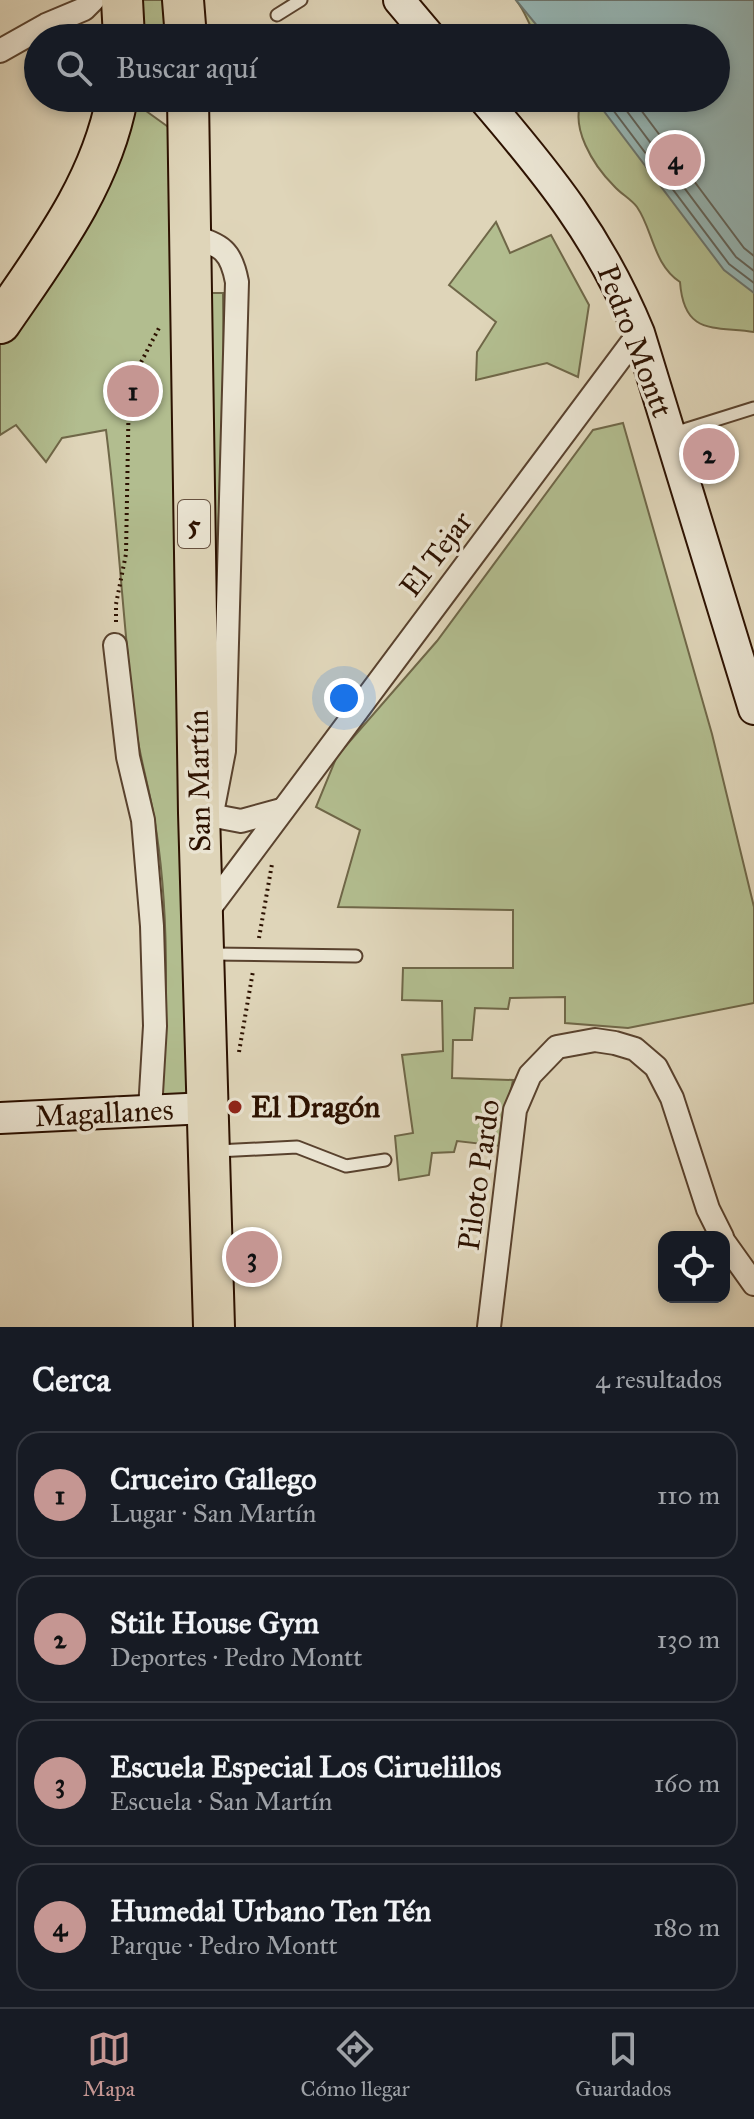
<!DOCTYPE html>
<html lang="es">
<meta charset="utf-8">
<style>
body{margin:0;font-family:"IM FELL Great Primer",serif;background:#20242c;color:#f1f3f6}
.controls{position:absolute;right:24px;bottom:24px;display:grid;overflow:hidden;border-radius:16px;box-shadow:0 4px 12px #0003}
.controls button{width:72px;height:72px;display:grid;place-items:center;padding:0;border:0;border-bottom:2px solid #363941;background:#171b24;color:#f1f3f6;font:40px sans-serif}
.you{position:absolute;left:344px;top:698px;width:28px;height:28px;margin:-20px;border:6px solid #fff;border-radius:50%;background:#1a73e8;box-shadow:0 0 0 12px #1a73e833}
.badge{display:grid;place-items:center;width:52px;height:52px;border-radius:50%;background:#c59692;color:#111;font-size:26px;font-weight:700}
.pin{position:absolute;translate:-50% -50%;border:4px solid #fff;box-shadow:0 2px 8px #0006}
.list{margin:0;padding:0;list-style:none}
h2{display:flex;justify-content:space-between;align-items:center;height:104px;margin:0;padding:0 32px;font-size:34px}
h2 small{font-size:26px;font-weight:400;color:#9ea1a6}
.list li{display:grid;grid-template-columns:52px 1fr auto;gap:24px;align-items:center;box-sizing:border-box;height:128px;margin:0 16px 16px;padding:0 16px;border:2px solid #363941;border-radius:24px}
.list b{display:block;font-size:30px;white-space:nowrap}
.list p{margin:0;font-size:26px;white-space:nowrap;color:#9ea1a6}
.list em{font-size:26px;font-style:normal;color:#9ea1a6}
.icon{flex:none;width:44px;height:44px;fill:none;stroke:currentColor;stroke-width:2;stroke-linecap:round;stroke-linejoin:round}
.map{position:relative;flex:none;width:754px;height:1327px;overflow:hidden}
.search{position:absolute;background:#171b24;box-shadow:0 4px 12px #0003;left:24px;right:24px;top:24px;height:88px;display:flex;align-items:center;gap:20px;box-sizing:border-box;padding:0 28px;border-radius:44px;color:#9ea1a6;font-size:30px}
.sheet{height:680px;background:#171b24}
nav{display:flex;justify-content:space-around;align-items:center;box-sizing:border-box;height:112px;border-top:2px solid #363941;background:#171b24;font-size:22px;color:#9ea1a6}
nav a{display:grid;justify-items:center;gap:4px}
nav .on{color:#c59692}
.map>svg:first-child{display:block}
.green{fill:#b2bd8f;stroke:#6f6748;stroke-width:2}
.water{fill:#95b7b7;stroke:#6b756e;stroke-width:2}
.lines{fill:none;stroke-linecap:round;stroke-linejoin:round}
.shore{stroke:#60645c;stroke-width:2}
.lane-casing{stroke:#59422e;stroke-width:15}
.street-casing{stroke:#59422e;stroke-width:26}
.secondary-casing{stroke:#2c1100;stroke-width:34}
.highway-casing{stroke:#2c1100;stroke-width:44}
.path{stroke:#2c1100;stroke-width:4;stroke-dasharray:2 4;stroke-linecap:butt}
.lane{stroke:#eae4d2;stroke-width:11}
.street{stroke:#eae4d2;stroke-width:22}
.secondary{stroke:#eae4d2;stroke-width:30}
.highway{stroke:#dfd5b9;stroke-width:40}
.poi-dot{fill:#8f2418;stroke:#eae4d2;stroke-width:3}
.labels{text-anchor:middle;stroke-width:7;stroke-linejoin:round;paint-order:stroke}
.shield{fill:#eae4d2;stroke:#65503f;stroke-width:2}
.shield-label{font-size:28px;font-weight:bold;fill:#2c1100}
.street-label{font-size:30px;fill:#2c1100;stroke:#eae4d2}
.poi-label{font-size:30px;font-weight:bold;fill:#2c1100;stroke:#eae4d2;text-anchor:start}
</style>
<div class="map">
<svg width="754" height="1327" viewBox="0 0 754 1327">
<rect width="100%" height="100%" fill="#dfd5b9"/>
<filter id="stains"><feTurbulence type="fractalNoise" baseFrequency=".0025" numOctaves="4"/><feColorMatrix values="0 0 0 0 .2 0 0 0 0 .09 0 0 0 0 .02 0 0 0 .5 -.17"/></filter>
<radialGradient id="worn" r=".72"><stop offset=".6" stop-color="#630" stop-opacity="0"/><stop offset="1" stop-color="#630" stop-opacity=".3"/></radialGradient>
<g class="green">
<polygon points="129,0 175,0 178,38 131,38"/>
<path d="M516 0H754V332C714 326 684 336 680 282 653 264 653 230 637 207 631 199 621 194 614 186 594 166 568 126 583 98H716V38H538C528 26 527 13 516 0Z"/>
<path d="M128 98 178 134 195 1097 162 1098C167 1006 170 908 154 817 148 783 138 751 134 716 123 621 118 525 106 430L62 438 46 462 16 425 0 435V344L72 238Z"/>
<polygon points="496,222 510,253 551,235 589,305 578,377 547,363 476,380 477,352 496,322 449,285"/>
<polygon points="201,293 223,293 224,423 215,584"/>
<polygon points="623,423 712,734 754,907 754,1003 628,1028 565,1023 565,997 510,998 508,1009 475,1008 472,1040 453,1040 452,1078 513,1080 500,1146 457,1141 454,1152 432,1153 429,1175 399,1180 395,1136 413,1133 402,1055 443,1051 442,1001 402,1000 403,968 513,968 513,910 338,907 360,830 316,807 337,756 437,641 593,430"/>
</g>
<polygon class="water" points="516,0 754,0 754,293 724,270 594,98 716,98 716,38 547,38"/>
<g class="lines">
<g class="shore">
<polyline points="604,98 729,264 754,283"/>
<polyline points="617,98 736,257 754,271"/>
<polyline points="632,98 744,248 754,256"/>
</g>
<defs>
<g id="lane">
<polyline points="277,15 301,0"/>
<polyline points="671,434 754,408"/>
<polyline points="211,954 356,956"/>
<polyline points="217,1151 297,1147 346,1166 385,1160"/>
</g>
<g id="street">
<polyline points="0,51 46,25 84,9 93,0"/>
<path d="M192 236C222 246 231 250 237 282L224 751 213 808"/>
<polyline points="115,645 128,757 143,820 152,926 155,1026 150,1110"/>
<polyline points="199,813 241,821 281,810"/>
<polyline points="204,916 639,333"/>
<polyline points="724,1242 754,1284"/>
<polyline points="489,1327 515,1110 530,1075 557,1047 595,1040 615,1043 635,1049 656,1067 672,1098 708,1209 722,1237"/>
</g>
<g id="secondary">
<polyline points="399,0 431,38"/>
<path d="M483 98C549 175 600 238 639 333L754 709"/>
<polyline points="0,1118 207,1108"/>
</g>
<g id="highway">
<polyline points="122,0 124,38"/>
<polyline points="183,0 186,38"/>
<polyline points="188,98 199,813 214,1327"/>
<path d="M0 323C48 253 101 184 117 98"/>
</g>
</defs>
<use href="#lane" class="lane-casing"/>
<use href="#street" class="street-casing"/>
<use href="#secondary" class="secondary-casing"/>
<use href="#highway" class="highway-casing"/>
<g class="path">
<polyline points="116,622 116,604 126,554 129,385 159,328"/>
<polyline points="259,938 272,864"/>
<polyline points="239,1052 253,971"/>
</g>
<use href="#lane" class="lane"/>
<use href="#street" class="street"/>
<use href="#secondary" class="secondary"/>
<use href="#highway" class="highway"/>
</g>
<circle class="poi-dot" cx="235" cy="1107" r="8"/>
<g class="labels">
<rect class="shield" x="178" y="500" width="32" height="48" rx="6"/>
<g class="shield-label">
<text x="194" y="534">5</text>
</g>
<g class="street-label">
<text transform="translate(635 341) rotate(69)" y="10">Pedro Montt</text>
<text transform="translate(436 554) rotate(-53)" y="10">El Tejar</text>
<text transform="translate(199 781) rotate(-91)" y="10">San Martín</text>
<text transform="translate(104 1113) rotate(-3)" y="10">Magallanes</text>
<text transform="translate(479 1175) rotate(-82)" y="10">Piloto Pardo</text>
</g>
<g class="poi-label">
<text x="251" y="1117">El Dragón</text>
</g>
</g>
<rect width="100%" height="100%" filter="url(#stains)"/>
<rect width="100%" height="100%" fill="url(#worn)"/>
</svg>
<div class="controls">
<button><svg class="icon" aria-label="locate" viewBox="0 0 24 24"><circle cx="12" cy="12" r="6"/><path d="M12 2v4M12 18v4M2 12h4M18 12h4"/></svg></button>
</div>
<div class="you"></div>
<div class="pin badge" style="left:133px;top:391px">1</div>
<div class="pin badge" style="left:709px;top:454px">2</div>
<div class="pin badge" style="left:252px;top:1257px">3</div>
<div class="pin badge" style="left:675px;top:160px">4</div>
<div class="search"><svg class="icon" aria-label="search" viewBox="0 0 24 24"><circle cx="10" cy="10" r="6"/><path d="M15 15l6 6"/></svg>Buscar aquí</div>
</div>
<section class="sheet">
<h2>Cerca<small>4 resultados</small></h2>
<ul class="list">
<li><span class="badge">1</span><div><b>Cruceiro Gallego</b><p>Lugar · San Martín</p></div><em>110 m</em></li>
<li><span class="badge">2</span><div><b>Stilt House Gym</b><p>Deportes · Pedro Montt</p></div><em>130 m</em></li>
<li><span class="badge">3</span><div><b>Escuela Especial Los Ciruelillos</b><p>Escuela · San Martín</p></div><em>160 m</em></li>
<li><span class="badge">4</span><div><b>Humedal Urbano Ten Tén</b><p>Parque · Pedro Montt</p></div><em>180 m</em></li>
</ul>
</section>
<nav>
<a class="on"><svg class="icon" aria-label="map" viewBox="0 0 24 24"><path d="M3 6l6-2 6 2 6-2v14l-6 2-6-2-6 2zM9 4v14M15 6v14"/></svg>Mapa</a>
<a><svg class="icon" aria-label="directions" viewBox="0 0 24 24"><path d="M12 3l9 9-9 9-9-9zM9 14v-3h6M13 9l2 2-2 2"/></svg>Cómo llegar</a>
<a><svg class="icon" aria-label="saved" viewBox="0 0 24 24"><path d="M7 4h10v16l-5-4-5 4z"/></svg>Guardados</a>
</nav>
